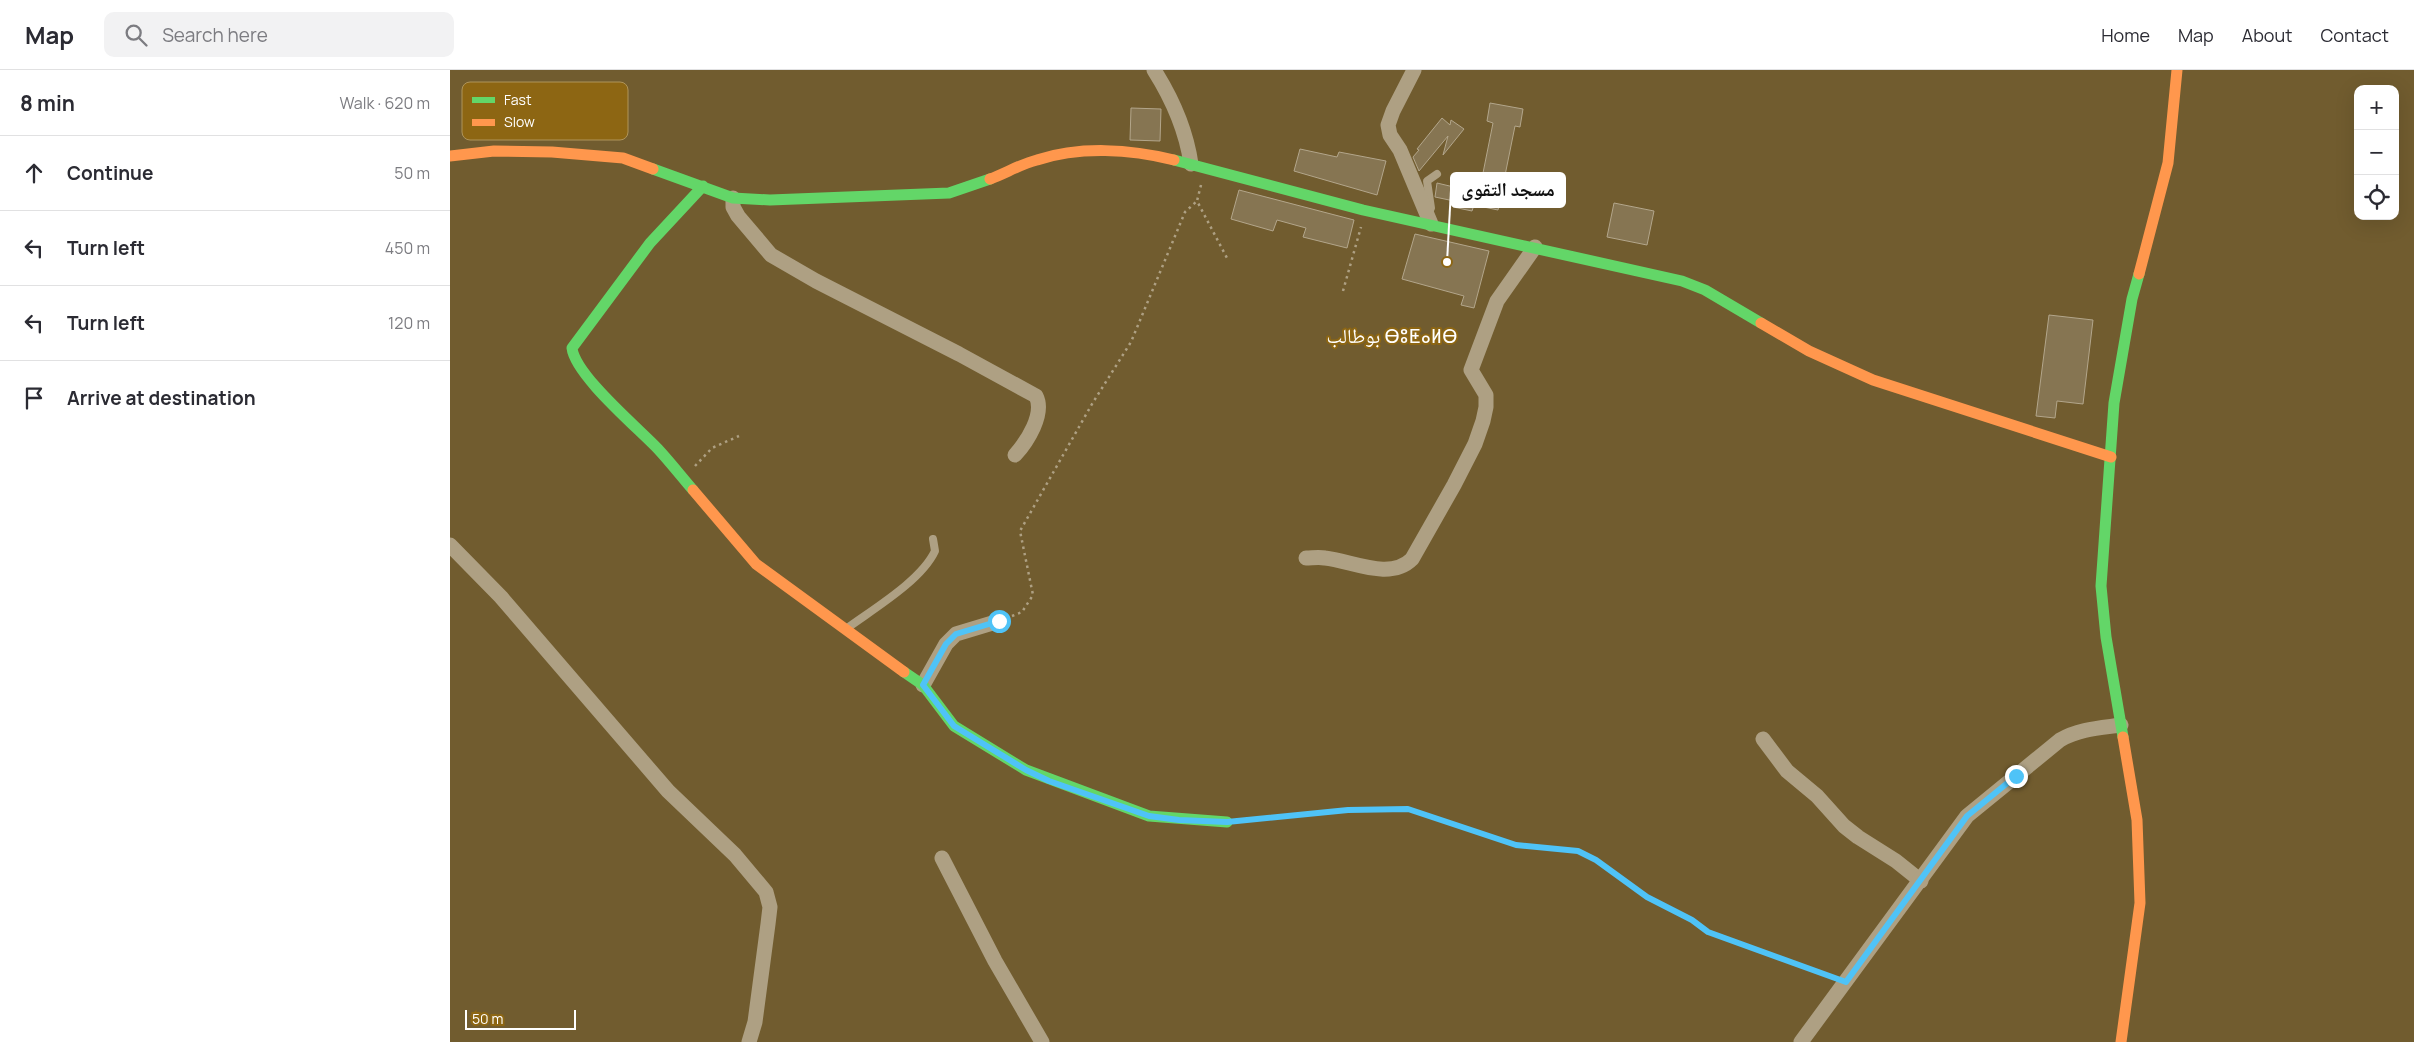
<!DOCTYPE html>
<meta charset="utf-8">
<style>
body{margin:0;font-family:Manrope,"Noto Naskh Arabic","Noto Sans Tifinagh",sans-serif;background:#f2f2f3;color:#2b2b33}
.controls{position:absolute;right:15px;top:15px;display:grid;overflow:hidden;border-radius:10px;box-shadow:0 5px 20px #0002}
.controls button{width:45px;height:45px;display:grid;place-items:center;padding:0;border:0;border-bottom:1px solid #e1e1e2;background:#fff;color:#2b2b33;font:25px sans-serif}
.scale{position:absolute;left:15px;bottom:12px;width:111px;box-sizing:border-box;padding-left:5px;border:2px solid #fff;border-top:0;font-size:14px;line-height:18px;white-space:nowrap;color:#fff;-webkit-text-stroke:4px #8d6613;paint-order:stroke}
.stop{position:absolute;width:15px;height:15px;margin:-11px;border:4px solid #4fc3f7;border-radius:50%;background:#fff}
.stop.end{background:#4fc3f7;border-color:#fff;box-shadow:0 1px 5px #0008}
.list{margin:0;padding:0;list-style:none}
h2{display:flex;justify-content:space-between;align-items:center;height:65px;margin:0;padding:0 20px;font-size:21px}
h2 small{font-size:16px;font-weight:400;color:#7c7c81}
.list li{display:grid;grid-template-columns:32px 1fr auto;gap:15px;align-items:center;box-sizing:border-box;height:75px;padding:0 20px;border-top:1px solid #e1e1e2}
.list b{display:block;font-size:19px;white-space:nowrap}
.list em{font-size:16px;font-style:normal;color:#7c7c81}
.icon{flex:none;width:28px;height:28px;fill:none;stroke:currentColor;stroke-width:2;stroke-linecap:round;stroke-linejoin:round}
.map{position:relative;flex:none;width:1964px;height:972px;overflow:hidden}
header{display:flex;align-items:center;gap:30px;box-sizing:border-box;height:70px;padding:0 25px;background:#fff;border-bottom:1px solid #e1e1e2}
header strong{font-size:24px}
nav{display:flex;gap:28px;margin-inline-start:auto;font-size:18px}
.search{width:350px;height:45px;background:#f2f2f3;display:flex;align-items:center;gap:12px;box-sizing:border-box;padding:0 18px;border-radius:10px;color:#7c7c81;font-size:19px}
main{display:flex}
aside{flex:1;background:#fff}
.map>svg:first-child{display:block}
.building{fill:#867552;stroke:#b3a68b}
.lines{fill:none;stroke-linecap:round;stroke-linejoin:round}
.path{stroke:#aea083;stroke-width:2.5;stroke-dasharray:2.5 4;stroke-linecap:butt}
.lane{stroke:#aea083;stroke-width:8}
.street{stroke:#aea083;stroke-width:15}
.fast{stroke:#63d668;stroke-width:11}
.slow{stroke:#ff974d;stroke-width:11}
.route{stroke:#4fc3f7;stroke-width:6}
.labels{text-anchor:middle;stroke-width:4;stroke-linejoin:round;paint-order:stroke}
.quarter-label{font-size:20px;fill:#fff;stroke:#8d6613}
.key{fill:#8d6613;stroke:#af945a;stroke-width:1}
.key-label{font-size:14px;fill:#fff}
.leader{fill:none;stroke:#fff;stroke-width:2}
.callout-dot{fill:#fff;stroke:#8d6613;stroke-width:2}
.callout{fill:#fff;stroke:#fff;stroke-width:2}
.callout-label{font-size:19px;text-anchor:middle;font-weight:bold;fill:#111}
</style>
<header>
<strong>Map</strong>
<div class="search"><svg class="icon" aria-label="search" viewBox="0 0 24 24"><circle cx="10" cy="10" r="6"/><path d="M15 15l6 6"/></svg>Search here</div>
<nav><a>Home</a><a>Map</a><a>About</a><a>Contact</a></nav>
</header>
<main>
<aside>
<h2>8 min<small>Walk · 620 m</small></h2>
<ul class="list">
<li><svg class="icon" aria-label="ahead" viewBox="0 0 24 24"><path d="M12 20V5M6 11l6-6 6 6"/></svg><div><b>Continue</b></div><em>50 m</em></li>
<li><svg class="icon" aria-label="left" viewBox="0 0 24 24"><path d="M17 20v-9H6M10 6l-5 5 5 5"/></svg><div><b>Turn left</b></div><em>450 m</em></li>
<li><svg class="icon" aria-label="left" viewBox="0 0 24 24"><path d="M17 20v-9H6M10 6l-5 5 5 5"/></svg><div><b>Turn left</b></div><em>120 m</em></li>
<li><svg class="icon" aria-label="arrive" viewBox="0 0 24 24"><path d="M6 21V4h12l-3 4 3 4H6"/></svg><div><b>Arrive at destination</b></div></li>
</ul>
</aside>
<div class="map">
<svg width="1964" height="972" viewBox="0 0 1964 972">
<rect width="100%" height="100%" fill="#715c2f"/>
<g class="building">
<polygon points="1040,33 1073,39 1070,57 1065,56 1048,140 1024,135 1022,141 1003,137 1004,131 985,127 987,113 1029,123 1043,53 1037,51"/>
<polygon points="681,38 711,39 710,71 680,70"/>
<polygon points="992,48 1000,55 1001,50 1014,59 993,85 998,66 969,101 963,87 969,80 967,79"/>
<polygon points="850,79 887,87 889,82 936,91 927,125 844,101"/>
<polygon points="789,120 904,150 897,178 853,167 856,158 827,150 823,161 781,149"/>
<polygon points="1164,133 1204,141 1197,175 1157,167"/>
<polygon points="965,164 1039,181 1024,238 1011,235 1014,226 952,209"/>
<polygon points="1599,245 1643,250 1633,334 1607,331 1605,348 1586,346"/>
</g>
<g class="lines">
<g class="path">
<polyline points="751,115 747,131 778,190"/>
<polyline points="893,221 911,157"/>
<polyline points="245,396 262,378 289,366"/>
<polyline points="562,546 572,542 583,525 570,461 642,334 681,272 735,142 747,131"/>
<polyline points="794,750 898,740 958,739 1066,775 1128,781 1147,790 1197,827 1242,850 1257,862 1380,906"/>
</g>
<g class="lane">
<polyline points="979,142 981,138 977,111 987,104"/>
<path d="M396 559C423 539 471 511 485 481L483 469"/>
</g>
<g class="street">
<path d="M704 0C723 30 736 59 741 94"/>
<polyline points="964,0 943,41 938,55 940,65 950,80 981,154"/>
<path d="M283 128V137L288 146 321 185 366 211 509 284 586 326C595 344 577 372 565 385"/>
<polyline points="0,475 51,527 218,721 285,785 316,822 320,837 318,854 305,952 299,972"/>
<path d="M856 488C862 488 869 487 875 488 902 491 940 511 962 489L1004 415 1025 374 1033 351 1036 337V325L1021 300 1047 231 1085 177"/>
<polyline points="473,615 496,574 506,564 549,551"/>
<polyline points="1313,669 1337,701 1367,726 1394,756 1408,767 1446,791 1471,811"/>
<polyline points="492,788 545,891 592,972"/>
<path d="M1351 972 1517 746 1610 670C1629 659 1650 658 1671 655"/>
</g>
<g class="fast">
<polyline points="724,90 913,140 1232,211 1255,220 1311,253"/>
<polyline points="203,99 283,128 320,130 499,123 540,109"/>
<path d="M243 420C231 406 220 392 208 379 187 357 125 305 122 278L200 173 253 116"/>
<polyline points="454,602 473,615 504,656 576,700 699,746 777,752"/>
<polyline points="1673,667 1656,567 1651,516 1664,333 1682,229 1689,204"/>
</g>
<g class="slow">
<polyline points="0,86 44,81 102,82 173,88 203,99"/>
<path d="M540 109C556 103 571 94 587 90 630 76 680 79 724 90"/>
<polyline points="1689,204 1718,93 1727,0"/>
<polyline points="1311,253 1359,281 1423,310 1661,387"/>
<polyline points="243,420 306,494 454,602"/>
<polyline points="1671,972 1690,833 1687,750 1673,667"/>
</g>
</g>
<g class="lines">
<polyline class="route" points="549,551 506,564 496,574 473,615 504,656 576,700 599,711 699,746 729,750 777,752 898,740 958,739 1066,775 1128,781 1146,790 1197,827 1242,850 1258,862 1396,912 1517,746 1566,706"/>
</g>
<g class="labels">
<g class="quarter-label">
<text x="942" y="273">بوطالب ⴱⵓⵟⴰⵍⴱ</text>
</g>
</g>
<rect x="12" y="12" width="166" height="58" rx="8" class="key"/>
<rect x="22" y="27" width="23" height="6" fill="#63d668"/>
<rect x="22" y="49" width="23" height="7" fill="#ff974d"/>
<g class="key-label">
<text x="54" y="35">Fast</text>
<text x="54" y="57">Slow</text>
</g>
<path class="leader" d="M997 192L1001 120"/>
<circle class="callout-dot" cx="997" cy="192" r="5"/>
<rect class="callout" x="1001" y="103" width="114" height="34" rx="5"/>
<g class="callout-label">
<text x="1058" y="126">مسجد التقوى</text>
</g>
</svg>
<div class="controls">
<button>+</button>
<button>−</button>
<button><svg class="icon" aria-label="locate" viewBox="0 0 24 24"><circle cx="12" cy="12" r="6"/><path d="M12 2v4M12 18v4M2 12h4M18 12h4"/></svg></button>
</div>
<div class="scale">50 m</div>
<div class="stop" style="left:549px;top:551px"></div>
<div class="stop end" style="left:1566px;top:706px"></div>
</div>
</main>
